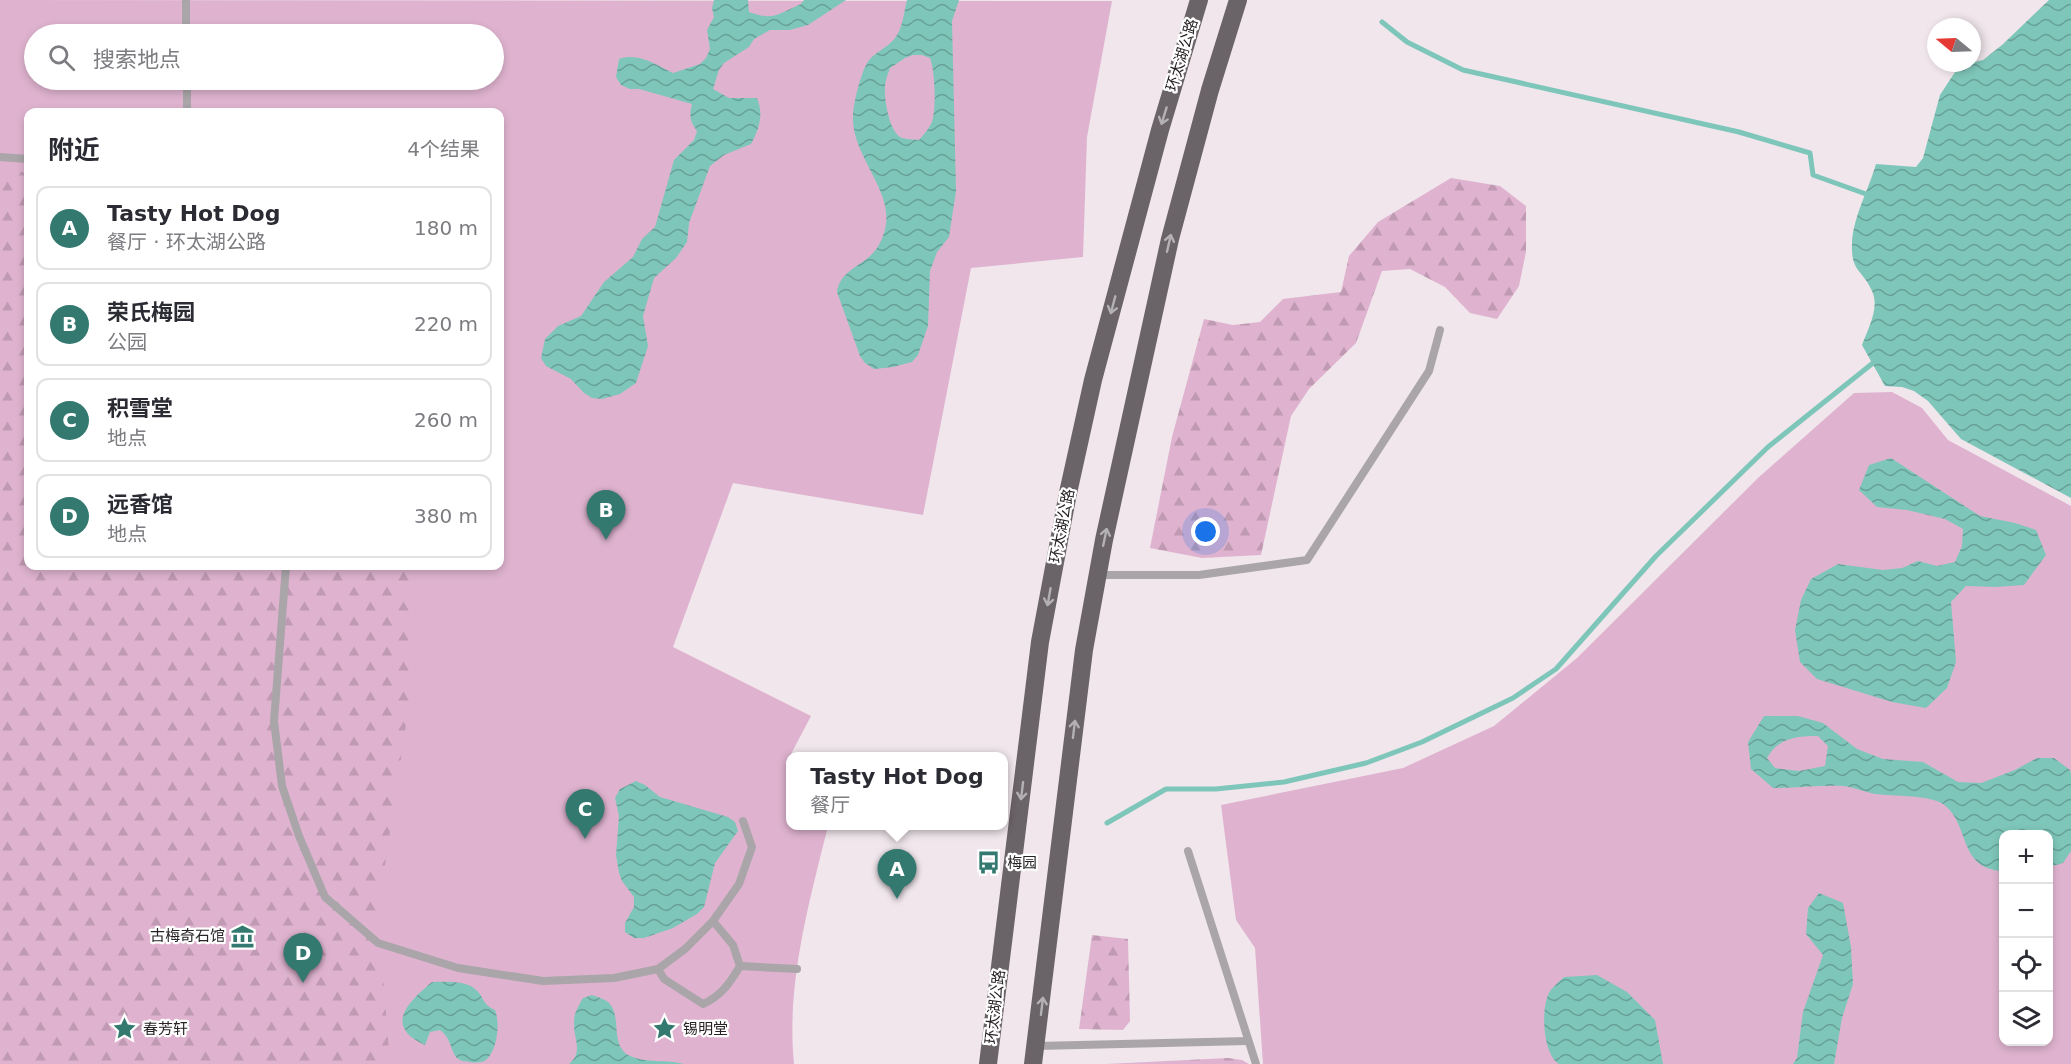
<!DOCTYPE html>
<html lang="zh">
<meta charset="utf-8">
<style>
body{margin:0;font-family:"DejaVu Sans","Noto Sans SC",sans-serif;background:#f2f2f3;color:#2b2b33}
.controls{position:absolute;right:18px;bottom:18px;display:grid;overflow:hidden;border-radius:12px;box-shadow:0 3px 9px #0003}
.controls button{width:54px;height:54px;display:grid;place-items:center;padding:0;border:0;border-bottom:2px solid #e1e1e2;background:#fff;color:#2b2b33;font:30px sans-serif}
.compass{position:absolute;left:1927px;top:18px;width:54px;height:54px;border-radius:50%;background:#fff;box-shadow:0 3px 9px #0003;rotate:289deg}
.you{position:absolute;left:1206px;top:532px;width:21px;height:21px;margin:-15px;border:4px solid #fff;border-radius:50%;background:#1a73e8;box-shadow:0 0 0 9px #1a73e833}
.badge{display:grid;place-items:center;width:39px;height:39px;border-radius:50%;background:#34796f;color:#fff;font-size:20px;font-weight:700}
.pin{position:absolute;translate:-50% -50px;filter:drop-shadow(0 2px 3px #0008)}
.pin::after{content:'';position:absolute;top:32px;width:21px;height:18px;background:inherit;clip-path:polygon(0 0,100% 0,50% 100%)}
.popup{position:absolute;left:786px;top:752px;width:222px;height:78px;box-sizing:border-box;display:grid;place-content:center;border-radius:12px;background:#fff;filter:drop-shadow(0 2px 4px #0005);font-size:20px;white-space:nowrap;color:#7c7c81}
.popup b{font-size:22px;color:#2b2b33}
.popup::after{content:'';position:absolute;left:50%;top:100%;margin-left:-12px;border:12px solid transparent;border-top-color:#fff}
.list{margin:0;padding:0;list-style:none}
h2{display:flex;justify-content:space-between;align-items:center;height:78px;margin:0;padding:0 24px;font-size:26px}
h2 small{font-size:20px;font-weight:400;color:#7c7c81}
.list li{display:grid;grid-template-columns:39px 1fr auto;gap:18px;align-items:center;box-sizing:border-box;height:84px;margin:0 12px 12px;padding:0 12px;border:2px solid #e1e1e2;border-radius:12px}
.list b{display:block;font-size:22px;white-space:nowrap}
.list p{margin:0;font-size:20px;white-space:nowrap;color:#7c7c81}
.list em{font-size:20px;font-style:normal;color:#7c7c81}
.icon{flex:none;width:33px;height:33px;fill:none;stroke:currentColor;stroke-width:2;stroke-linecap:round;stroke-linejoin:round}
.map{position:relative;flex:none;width:2071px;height:1064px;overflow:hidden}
.search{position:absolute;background:#fff;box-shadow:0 3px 9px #0003;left:24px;top:24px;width:480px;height:66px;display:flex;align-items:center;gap:15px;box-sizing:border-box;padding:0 21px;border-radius:33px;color:#7c7c81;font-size:22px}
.panel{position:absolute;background:#fff;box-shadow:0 3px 9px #0003;left:24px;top:108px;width:480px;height:462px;border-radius:12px}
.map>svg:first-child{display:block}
.green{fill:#dfb3cf;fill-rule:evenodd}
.forest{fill:url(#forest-firs)}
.water{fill:url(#water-waves);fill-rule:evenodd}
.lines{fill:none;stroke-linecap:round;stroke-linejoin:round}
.stream{stroke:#7ec6b9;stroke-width:5}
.service{stroke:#a9a5a8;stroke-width:8}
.trunk{stroke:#6a6368;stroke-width:18}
.oneway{stroke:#b4b1b4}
.labels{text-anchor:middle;stroke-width:4.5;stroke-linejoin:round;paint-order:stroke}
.street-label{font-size:15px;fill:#272325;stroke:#fff}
.poi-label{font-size:15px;fill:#272325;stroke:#fff;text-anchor:start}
</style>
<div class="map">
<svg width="2071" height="1064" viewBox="0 0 2071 1064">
<defs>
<pattern id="forest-firs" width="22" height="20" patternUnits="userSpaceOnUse" patternTransform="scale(1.5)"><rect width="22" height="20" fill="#dfb3cf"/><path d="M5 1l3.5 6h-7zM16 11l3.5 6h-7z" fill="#bf9ab2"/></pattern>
<pattern id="water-waves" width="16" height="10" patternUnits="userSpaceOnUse" patternTransform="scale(1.5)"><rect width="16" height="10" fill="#7ec6b9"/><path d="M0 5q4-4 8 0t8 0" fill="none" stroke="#67a096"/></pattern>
</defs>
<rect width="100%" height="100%" fill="#f0e6ec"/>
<g class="green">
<path d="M0 0 1112 1 1087 137 1083 257 971 268 923 515 733 483 673 647 811 716 791 754 798 756H790V826H828C809 903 786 984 794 1064H0ZM34 34H494V80H34ZM28 112H500V566H28Z"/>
<path d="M1892 392 1922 408 1948 440 2071 506V1064H1263L1255 948 1236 920 1221 805 1403 768 1494 726 1577 658 1759 477 1854 393ZM2004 834H2048V1042H2004Z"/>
</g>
<g class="forest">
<polygon points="7,164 28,175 28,566 414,566 410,698 378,912 390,1064 0,1064 0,165"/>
<polygon points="1451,178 1500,186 1526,206 1526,252 1519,286 1497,319 1470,313 1445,287 1410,269 1382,271 1356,343 1309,389 1291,416 1261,555 1202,558 1150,548 1172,437 1204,319 1233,325 1260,322 1283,299 1341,292 1349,256 1378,222"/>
<polygon points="1092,935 1128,939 1130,1021 1123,1030 1079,1029"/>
<polygon points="1228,1058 1242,1060 1249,1064 1106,1064"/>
</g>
<g class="water">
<path d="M714 0H748L749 12C774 21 778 14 801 4L804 0H846L808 25 790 30H770L754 39 749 47 724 63 719 70 713 89 729 98H757C764 115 759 129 751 144L724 155 710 166 689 223 687 242 676 258 654 278 643 316 648 346 636 383 620 394 602 399 592 398 584 393 571 379 546 366 541 358 545 339 558 326 581 316 604 282 633 257 642 239 655 227 674 160 694 140 697 131C690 121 689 116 692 104L639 89H630L621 85 616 77 619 59C638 52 656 65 673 73L700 64 706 58 710 49 707 30 714 17 712 8Z"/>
<path d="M907 0H959L952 21 956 191 949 237 937 252 930 271 928 326 918 355 912 362 893 367 874 369 865 363 860 356 837 292C840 271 860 267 873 253 880 246 885 233 886 224 891 188 851 154 853 116 853 104 862 67 870 59 877 51 892 45 897 35 903 26 904 11 907 0ZM913 55H922L930 58C935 71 937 112 931 124 928 130 923 135 919 140 913 139 906 140 900 137 889 130 884 99 885 87 885 81 888 74 890 68L905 58Z"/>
<path d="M2049 0H2071V498L1961 439 1928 401 1914 391 1902 387 1885 386 1862 345C1868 329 1880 307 1872 291 1863 270 1851 272 1852 245 1852 219 1869 189 1876 164L1916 167 1923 158 1940 95 1959 66 1983 60 2002 45Z"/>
<polygon points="1891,458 1980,516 2015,523 2036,530 2046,555 2024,585 1995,587 1966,586 1951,602 1956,662 1947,688 1926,708 1892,702 1817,679 1800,662 1795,630 1801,600 1811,579 1838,564 1883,570 1902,568 1918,561 1937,566 1955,562 1962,546 1963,529 1945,519 1907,510 1877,507 1859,490 1869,465"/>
<path d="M1764 716H1798L1823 723 1857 749 1883 759 1923 762 1958 782 1981 783 2015 770 2037 758H2054L2070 770 2071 774V851L2063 863 2049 867 2048 834H2004L2003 871C1957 869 1971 824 1943 804 1930 795 1892 796 1875 794 1864 792 1854 787 1843 786 1820 785 1796 788 1773 788L1751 769 1748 742ZM1818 736 1828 746 1825 766 1799 771 1775 768 1767 758C1778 738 1796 736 1818 736Z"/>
<polygon points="636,781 645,785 660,797 728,817 735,822 738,831 715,863 704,907 697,914 673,928 644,938 634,938 625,932 625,923 634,907 634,897 622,881 619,873 616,855 619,816 615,798 620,789"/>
<polygon points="1819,893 1843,903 1851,947 1853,984 1842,1018 1834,1064 1793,1064 1797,1058 1803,1012 1823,955 1806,934 1808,908"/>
<path d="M1597 975 1627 992 1655 1020 1663 1064H1559C1543 1054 1541 1012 1548 995 1550 989 1559 982 1564 977Z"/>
<path d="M432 982C444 982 465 980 475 989 485 997 481 1004 495 1010 500 1022 498 1048 487 1059 483 1063 476 1063 470 1062 467 1061 463 1062 460 1060 450 1055 453 1039 440 1030L430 1032 425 1045C383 1026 408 1002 432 982Z"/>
<path d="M592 995C597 997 605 999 609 1003 622 1016 610 1044 628 1055 646 1064 666 1059 684 1064H569C584 1052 573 1038 574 1022 574 1013 579 1005 583 998Z"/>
</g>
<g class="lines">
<g class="stream">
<polyline points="1382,22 1407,42 1463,70 1739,132 1810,153 1813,175 1866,194"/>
<polyline points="1107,823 1166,789 1216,789 1284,782 1366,763 1422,742 1513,698 1556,669 1656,556 1768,447 1873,363"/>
</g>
<g class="service">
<polyline points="186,0 186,34"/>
<polyline points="187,80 187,112"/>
<polyline points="0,157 28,159"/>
<polyline points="286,566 274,721 282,786 299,836 325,897 378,943 458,968 543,981 614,978 658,969 685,949 713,921 739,884 752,847 743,821"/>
<polyline points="1098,575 1199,575 1307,560 1429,371 1440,330"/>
<polyline points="1188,851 1256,1064"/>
<polyline points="713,921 733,945 740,966"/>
<path d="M658 969 664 979 703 1004C721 996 730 983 740 966L797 969"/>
<polyline points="1037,1046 1248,1041"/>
</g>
<g class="trunk">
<polyline points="988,1064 1040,642 1068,493 1093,380 1160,130 1199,0"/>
<polyline points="1033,1064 1084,650 1104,540 1170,239 1210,90 1238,0"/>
</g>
</g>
<defs><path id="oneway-shaft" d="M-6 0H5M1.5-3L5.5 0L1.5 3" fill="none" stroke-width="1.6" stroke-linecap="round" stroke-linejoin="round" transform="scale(1.5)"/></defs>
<g class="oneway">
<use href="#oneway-shaft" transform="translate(1164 116) rotate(107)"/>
<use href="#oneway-shaft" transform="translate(1169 243) rotate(-77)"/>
<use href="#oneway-shaft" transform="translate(1113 305) rotate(105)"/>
<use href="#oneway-shaft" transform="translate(1105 537) rotate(-78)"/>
<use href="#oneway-shaft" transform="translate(1049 597) rotate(100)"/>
<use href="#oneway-shaft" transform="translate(1074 729) rotate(-83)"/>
<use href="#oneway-shaft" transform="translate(1022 791) rotate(97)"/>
<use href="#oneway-shaft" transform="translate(1042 1006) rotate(-83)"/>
</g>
<defs>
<symbol id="bus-bare" viewBox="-9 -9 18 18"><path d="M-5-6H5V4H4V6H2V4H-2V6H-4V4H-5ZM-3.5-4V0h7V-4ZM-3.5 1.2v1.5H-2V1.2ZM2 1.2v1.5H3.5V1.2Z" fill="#34796f" stroke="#fff" stroke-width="2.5" paint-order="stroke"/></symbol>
<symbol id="museum-bare" viewBox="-9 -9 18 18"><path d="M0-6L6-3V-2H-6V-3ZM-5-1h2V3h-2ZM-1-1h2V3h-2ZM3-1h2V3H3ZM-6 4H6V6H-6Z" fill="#34796f" stroke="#fff" stroke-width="2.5" paint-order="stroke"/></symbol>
<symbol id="sight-bare" viewBox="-9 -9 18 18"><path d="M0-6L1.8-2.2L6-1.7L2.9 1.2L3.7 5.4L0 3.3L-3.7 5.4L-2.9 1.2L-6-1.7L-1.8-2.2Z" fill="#34796f" stroke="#fff" stroke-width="2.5" paint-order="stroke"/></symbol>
</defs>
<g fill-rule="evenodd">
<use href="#bus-bare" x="972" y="846" width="33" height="33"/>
<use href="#museum-bare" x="226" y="920" width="33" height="33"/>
<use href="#sight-bare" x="108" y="1012" width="33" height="33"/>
<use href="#sight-bare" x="648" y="1012" width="33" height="33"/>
</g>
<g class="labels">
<g class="street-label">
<text transform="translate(1182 55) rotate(-73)" y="5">环太湖公路</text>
<text transform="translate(1062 526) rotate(-79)" y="5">环太湖公路</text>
<text transform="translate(995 1007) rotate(-83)" y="5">环太湖公路</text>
</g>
<g class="poi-label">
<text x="1007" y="868">梅园</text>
<text x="225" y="941" text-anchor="end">古梅奇石馆</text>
<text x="143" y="1034">春芳轩</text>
<text x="683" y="1034">锡明堂</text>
</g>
</g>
</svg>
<div class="controls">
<button>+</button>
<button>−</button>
<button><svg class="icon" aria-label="locate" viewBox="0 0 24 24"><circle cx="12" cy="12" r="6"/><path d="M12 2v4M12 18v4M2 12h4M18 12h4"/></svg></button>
<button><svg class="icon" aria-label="layers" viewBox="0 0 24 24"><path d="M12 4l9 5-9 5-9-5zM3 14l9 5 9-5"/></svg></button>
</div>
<svg class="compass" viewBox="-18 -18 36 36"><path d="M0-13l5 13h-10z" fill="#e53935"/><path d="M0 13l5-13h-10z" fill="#7c7c81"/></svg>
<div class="you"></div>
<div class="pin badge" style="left:897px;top:899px">A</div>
<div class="popup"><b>Tasty Hot Dog</b>餐厅</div>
<div class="pin badge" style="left:606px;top:540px">B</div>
<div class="pin badge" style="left:585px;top:839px">C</div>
<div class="pin badge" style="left:303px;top:983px">D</div>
<div class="search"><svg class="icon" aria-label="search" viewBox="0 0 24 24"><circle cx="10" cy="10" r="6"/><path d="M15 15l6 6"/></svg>搜索地点</div>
<section class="panel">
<h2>附近<small>4个结果</small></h2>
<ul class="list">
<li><span class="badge">A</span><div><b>Tasty Hot Dog</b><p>餐厅 · 环太湖公路</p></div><em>180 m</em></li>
<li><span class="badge">B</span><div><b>荣氏梅园</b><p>公园</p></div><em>220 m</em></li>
<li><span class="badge">C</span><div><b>积雪堂</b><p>地点</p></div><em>260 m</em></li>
<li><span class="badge">D</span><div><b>远香馆</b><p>地点</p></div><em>380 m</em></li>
</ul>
</section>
</div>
